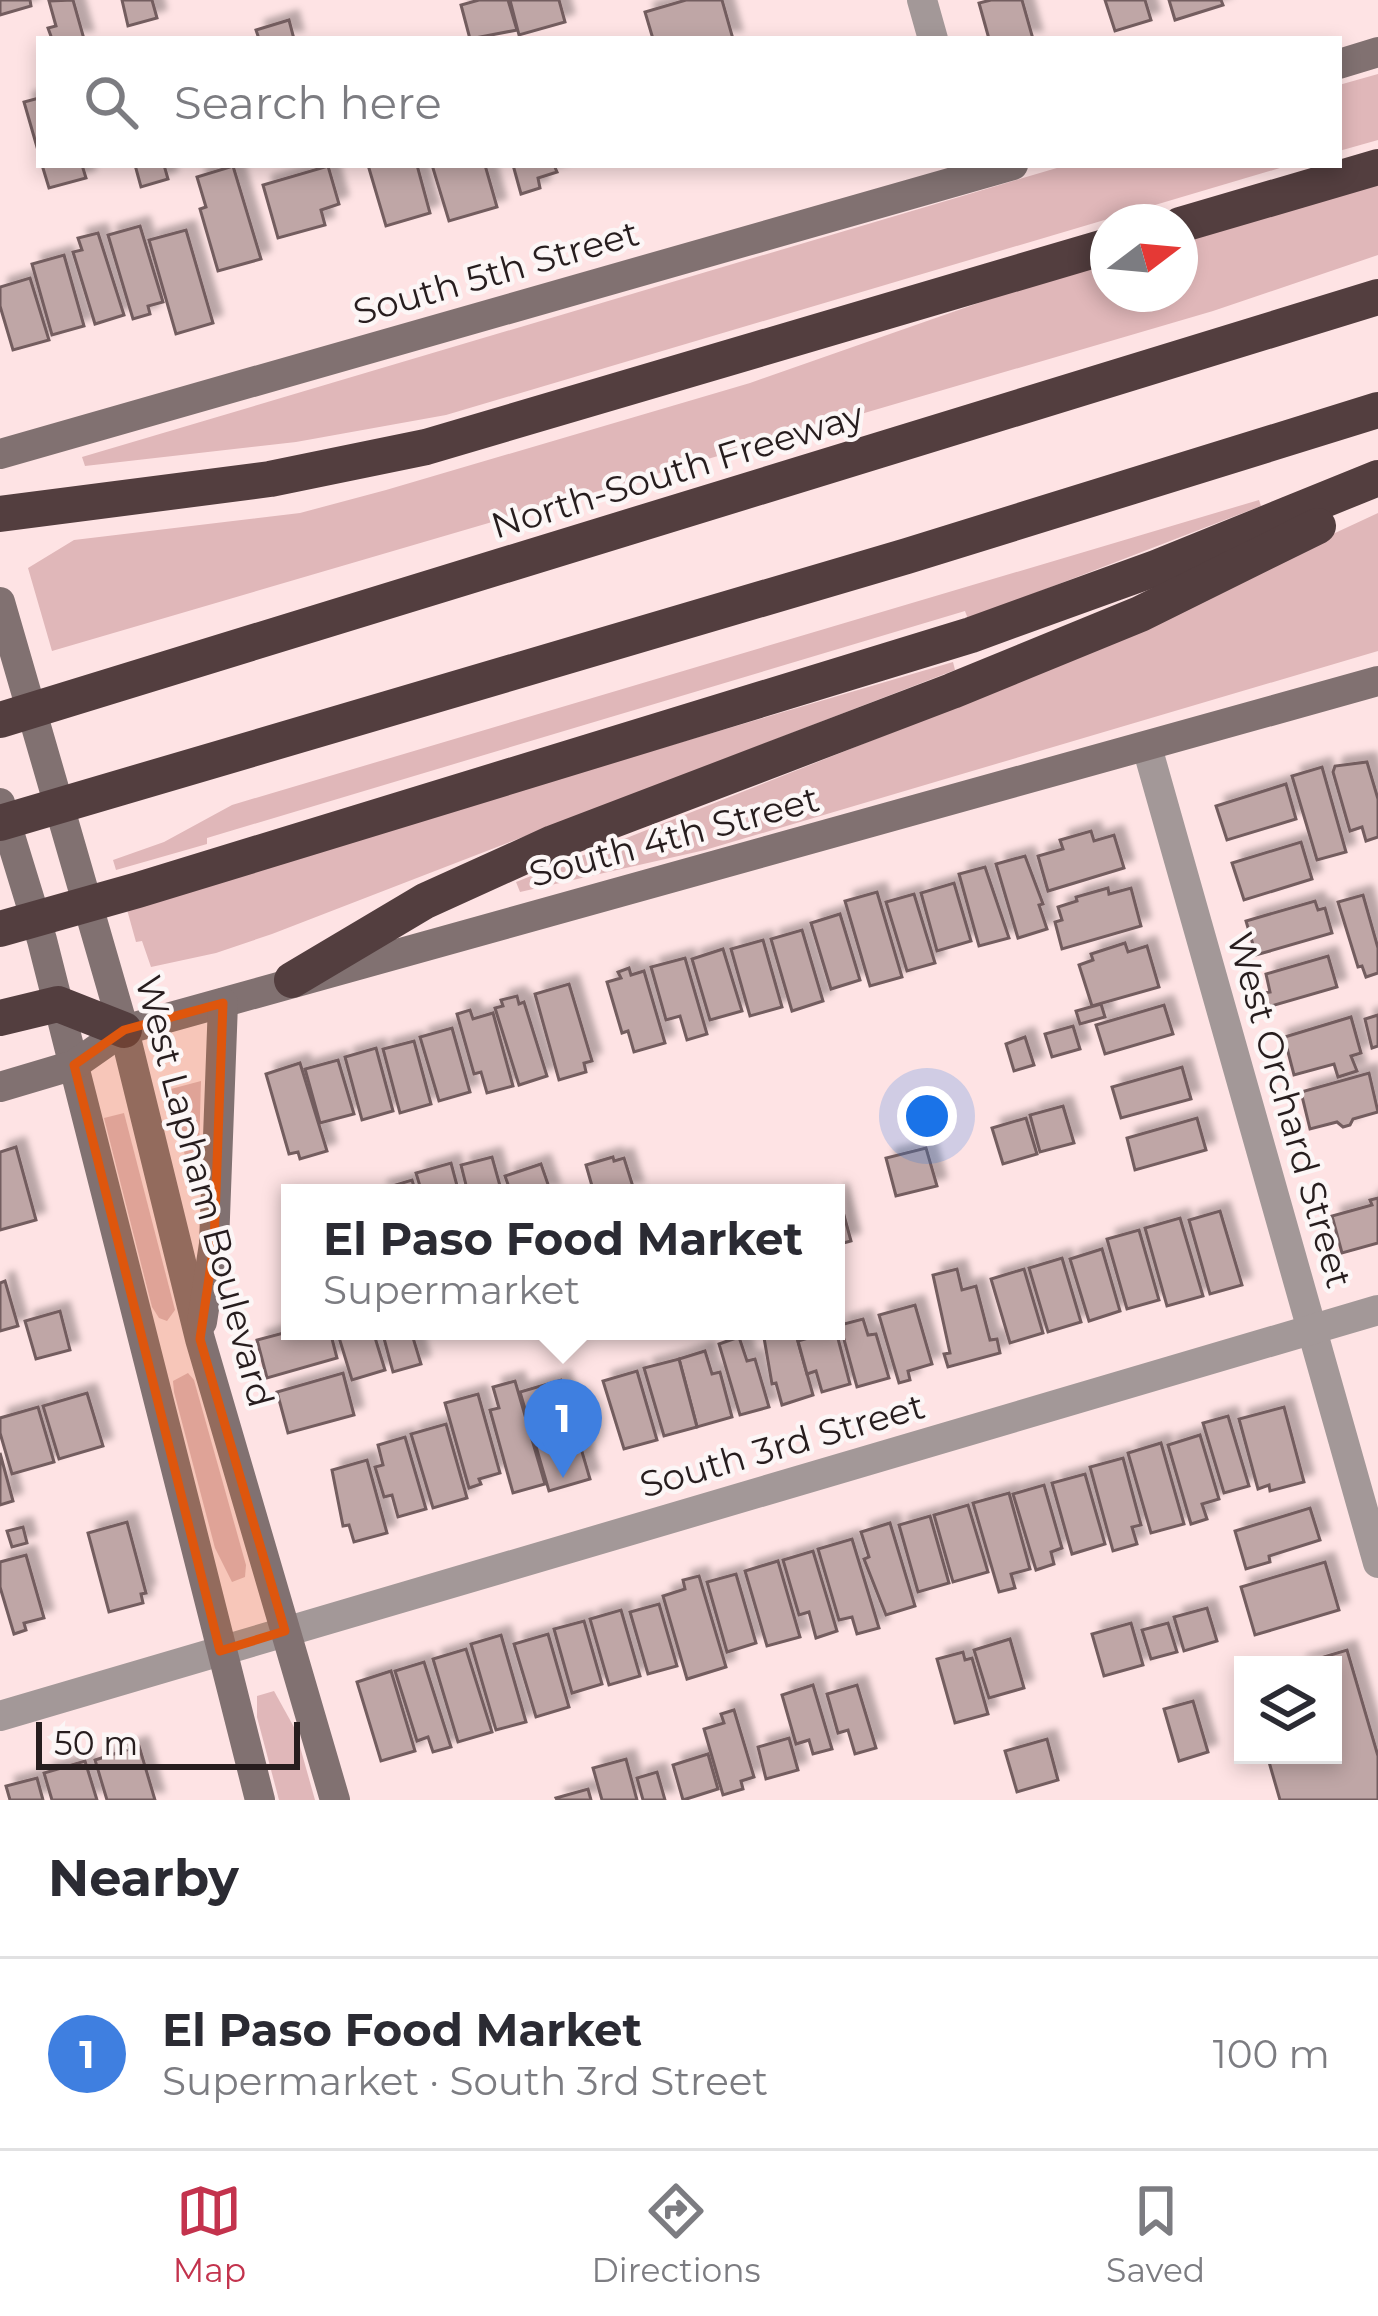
<!DOCTYPE html>
<meta charset="utf-8">
<style>
body{margin:0;font-family:Montserrat,sans-serif;background:#f2f2f3;color:#2b2b33}
.controls{position:absolute;right:36px;bottom:36px;display:grid;overflow:hidden;border-radius:0px;box-shadow:0 6px 18px #0003}
.controls button{width:108px;height:108px;display:grid;place-items:center;padding:0;border:0;border-bottom:3px solid #e1e1e2;background:#fff;color:#2b2b33;font:60px sans-serif}
.compass{position:absolute;left:1090px;top:204px;width:108px;height:108px;border-radius:50%;background:#fff;box-shadow:0 6px 18px #0003;rotate:74deg}
.scale{position:absolute;left:36px;bottom:30px;width:264px;box-sizing:border-box;padding-left:12px;border:6px solid #271d1e;border-top:0;font-size:33px;line-height:42px;white-space:nowrap;color:#271d1e;-webkit-text-stroke:9px #fcf6f6;paint-order:stroke}
.you{position:absolute;left:927px;top:1116px;width:42px;height:42px;margin:-30px;border:9px solid #fff;border-radius:50%;background:#1a73e8;box-shadow:0 0 0 18px #1a73e833}
.badge{display:grid;place-items:center;width:78px;height:78px;border-radius:50%;background:#c3334d;color:#fff;font-size:39px;font-weight:700}
.pin{position:absolute;translate:-50% -99px;filter:drop-shadow(0 3px 6px #0008)}
.pin::after{content:'';position:absolute;top:63px;width:42px;height:36px;background:inherit;clip-path:polygon(0 0,100% 0,50% 100%)}
.popup{position:absolute;left:281px;top:1184px;width:564px;height:156px;box-sizing:border-box;display:grid;place-content:center;border-radius:0px;background:#fff;filter:drop-shadow(0 3px 9px #0005);font-size:39px;white-space:nowrap;color:#7c7c81}
.popup b{font-size:45px;color:#2b2b33}
.popup::after{content:'';position:absolute;left:50%;top:100%;margin-left:-24px;border:24px solid transparent;border-top-color:#fff}
.list{margin:0;padding:0;list-style:none}
h2{display:flex;justify-content:space-between;align-items:center;height:156px;margin:0;padding:0 48px;font-size:51px}
h2 small{font-size:39px;font-weight:400;color:#7c7c81}
.list li{display:grid;grid-template-columns:78px 1fr auto;gap:36px;align-items:center;box-sizing:border-box;height:192px;padding:0 48px;border-top:3px solid #e1e1e2}
.list b{display:block;font-size:45px;white-space:nowrap}
.list p{margin:0;font-size:39px;white-space:nowrap;color:#7c7c81}
.list em{font-size:39px;font-style:normal;color:#7c7c81}
.icon{flex:none;width:66px;height:66px;fill:none;stroke:currentColor;stroke-width:2;stroke-linecap:round;stroke-linejoin:round}
.map{position:relative;flex:none;width:1378px;height:1800px;overflow:hidden}
.search{position:absolute;background:#fff;box-shadow:0 6px 18px #0003;left:36px;right:36px;top:36px;height:132px;display:flex;align-items:center;gap:30px;box-sizing:border-box;padding:0 42px;border-radius:0px;color:#7c7c81;font-size:45px}
.sheet{height:348px;background:#fff}
nav{display:flex;justify-content:space-around;align-items:center;box-sizing:border-box;height:168px;border-top:3px solid #e1e1e2;background:#fff;font-size:33px;color:#7c7c81}
nav a{display:grid;justify-items:center;gap:6px}
nav .on{color:#c3334d}
.map>svg:first-child{display:block}
.green{fill:#e0b7b9}
.building{fill:#bfa6a6;stroke:#735d5e;stroke-width:3;filter:url(#shadow)}
.lines{fill:none;stroke-linecap:round;stroke-linejoin:round}
.street{stroke:#a39898;stroke-width:30}
.secondary{stroke:#817171;stroke-width:30}
.highway{stroke:#533e3f;stroke-width:36}
.marked{fill:#de560d;fill-opacity:0.2;stroke:#de560d;stroke-width:9;stroke-linejoin:round}
.labels{text-anchor:middle;stroke-width:9;stroke-linejoin:round;paint-order:stroke}
.street-label{font-size:36px;fill:#271d1e;stroke:#fcf6f6}
</style>
<div class="map">
<svg width="1378" height="1800" viewBox="0 0 1378 1800">
<defs>
<filter id="shadow"><feDropShadow dx="9" dy="-9" stdDeviation="3" flood-color="#0004"/></filter>
</defs>
<rect width="100%" height="100%" fill="#fee3e4"/>
<g class="green">
<polygon points="1378,74 1378,140 1339,151 1339,85"/>
<polygon points="1067,165 1290,165 446,415 296,442 85,466 82,457"/>
<polygon points="1378,179 1378,255 1213,311 52,651 28,568 74,540 300,513 386,490 750,383 1007,293 1108,264 1108,294 1180,294 1180,243 1346,192"/>
<polygon points="1259,500 1261,506 968,619 965,611 207,838 207,844 116,870 113,860 164,842 232,805"/>
<polygon points="1378,513 1378,651 705,850 520,892 516,882 996,691"/>
<polygon points="953,662 955,670 272,934 216,953 151,967 142,941 136,942 126,906"/>
<polygon points="201,1081 198,1185 195,1192 167,1090"/>
<polygon points="124,1113 175,1310 167,1321 159,1318 152,1307 104,1118"/>
<polygon points="188,1373 194,1380 246,1565 245,1577 232,1582 215,1548 174,1392 173,1381"/>
<polygon points="274,1691 295,1729 315,1800 279,1800 257,1717 257,1696"/>
</g>
<g class="building">
<polygon points="0,0 30,0 31,6 0,15"/>
<polygon points="73,0 84,39 52,39 48,28 56,26 49,1"/>
<polygon points="122,0 152,0 157,18 128,26"/>
<polygon points="479,0 508,0 517,30 470,39 461,5"/>
<polygon points="510,0 559,0 565,22 519,35"/>
<polygon points="686,0 722,0 733,39 653,39 645,12"/>
<polygon points="991,0 1022,0 1033,39 989,39 979,3"/>
<polygon points="1105,0 1145,0 1151,20 1115,31"/>
<polygon points="1169,0 1221,0 1223,5 1175,20"/>
<polygon points="289,20 294,39 259,39 256,30"/>
<polygon points="39,98 39,154 24,102"/>
<polygon points="42,165 82,165 86,178 49,188"/>
<polygon points="135,165 164,165 168,179 141,187"/>
<polygon points="368,165 417,165 430,213 386,226"/>
<polygon points="432,165 485,165 497,207 449,221"/>
<polygon points="513,165 554,165 557,172 538,178 540,188 521,194"/>
<polygon points="233,166 261,259 218,271 200,209 206,207 197,177"/>
<polygon points="328,166 339,204 321,210 325,225 278,238 263,185"/>
<polygon points="140,226 163,302 148,306 150,314 133,319 108,235"/>
<polygon points="186,230 213,323 176,334 149,240"/>
<polygon points="98,233 124,315 95,324 73,252 82,250 78,238"/>
<polygon points="64,255 84,326 52,335 32,264"/>
<polygon points="30,278 49,340 13,350 0,306 0,287"/>
<polygon points="1367,762 1378,799 1378,837 1366,841 1362,827 1350,831 1333,772 1335,766"/>
<polygon points="1322,767 1346,852 1317,860 1292,776"/>
<polygon points="1286,784 1296,819 1227,840 1216,806"/>
<polygon points="1091,831 1094,841 1114,835 1124,868 1048,891 1038,856 1063,849 1060,840"/>
<polygon points="1301,842 1312,879 1244,900 1232,863"/>
<polygon points="1025,856 1043,904 1039,905 1047,929 1018,938 996,864"/>
<polygon points="985,867 1009,938 979,946 959,874"/>
<polygon points="954,883 971,941 937,951 921,893"/>
<polygon points="1108,888 1109,894 1131,888 1141,926 1062,949 1055,922 1062,920 1058,907 1077,901 1076,897"/>
<polygon points="877,892 902,977 870,986 845,901"/>
<polygon points="914,894 935,963 907,971 886,902"/>
<polygon points="1363,895 1378,948 1378,973 1366,977 1362,966 1358,967 1338,902"/>
<polygon points="1315,901 1318,910 1325,908 1332,933 1256,955 1246,921"/>
<polygon points="840,914 860,980 831,989 811,923"/>
<polygon points="802,930 823,1001 792,1011 771,939"/>
<polygon points="763,940 782,1007 750,1016 731,949"/>
<polygon points="1125,943 1128,952 1147,946 1159,987 1092,1006 1079,965 1093,960 1091,954"/>
<polygon points="723,949 742,1011 710,1020 692,959"/>
<polygon points="1328,956 1337,987 1268,1007 1264,993 1270,992 1266,974"/>
<polygon points="685,958 707,1034 687,1040 680,1016 666,1020 651,967"/>
<polygon points="629,968 631,975 644,971 665,1043 634,1052 628,1031 622,1033 607,982 621,978 618,972"/>
<polygon points="569,984 592,1061 584,1063 586,1072 559,1080 535,994"/>
<polygon points="517,996 519,1004 524,1002 547,1076 519,1085 495,1008 503,1006 501,1000"/>
<polygon points="1101,1004 1105,1017 1080,1024 1076,1011"/>
<polygon points="1164,1005 1173,1034 1105,1054 1096,1025"/>
<polygon points="470,1010 473,1019 493,1013 513,1086 487,1093 481,1072 474,1074 457,1014"/>
<polygon points="1378,1015 1378,1046 1372,1048 1365,1019"/>
<polygon points="1351,1017 1361,1053 1351,1056 1357,1071 1338,1077 1334,1064 1294,1075 1287,1048 1281,1049 1278,1039"/>
<polygon points="1073,1026 1080,1049 1052,1057 1045,1034"/>
<polygon points="452,1028 470,1092 439,1101 420,1037"/>
<polygon points="1025,1037 1034,1065 1014,1071 1006,1044"/>
<polygon points="414,1041 431,1104 400,1113 383,1049"/>
<polygon points="376,1048 393,1111 362,1120 345,1057"/>
<polygon points="338,1060 354,1114 320,1123 305,1069"/>
<polygon points="300,1063 327,1151 300,1159 298,1152 289,1154 266,1074"/>
<polygon points="1182,1067 1191,1099 1121,1118 1112,1087"/>
<polygon points="1369,1073 1378,1112 1353,1119 1350,1125 1343,1127 1337,1122 1310,1129 1301,1092"/>
<polygon points="1063,1106 1074,1143 1040,1152 1030,1115"/>
<polygon points="1026,1118 1037,1154 1003,1164 992,1128"/>
<polygon points="1197,1118 1206,1150 1135,1170 1127,1138"/>
<polygon points="16,1147 36,1220 0,1230 0,1152"/>
<polygon points="926,1148 937,1186 896,1196 886,1158"/>
<polygon points="492,1157 502,1193 468,1193 461,1165"/>
<polygon points="613,1157 614,1161 624,1158 634,1190 594,1193 586,1165"/>
<polygon points="451,1163 459,1193 422,1193 416,1173"/>
<polygon points="541,1164 551,1193 511,1193 505,1176"/>
<polygon points="412,1180 416,1193 380,1193 379,1190"/>
<polygon points="838,1193 851,1241 836,1245 836,1194"/>
<polygon points="1378,1198 1378,1243 1342,1253 1332,1216 1372,1205 1370,1200"/>
<polygon points="1220,1211 1242,1285 1210,1294 1189,1220"/>
<polygon points="1180,1218 1203,1296 1167,1306 1145,1228"/>
<polygon points="1139,1230 1159,1300 1127,1309 1107,1239"/>
<polygon points="1102,1249 1120,1311 1089,1321 1070,1259"/>
<polygon points="1062,1258 1081,1322 1048,1332 1029,1268"/>
<polygon points="957,1269 962,1290 976,1286 990,1340 997,1339 1000,1353 948,1367 944,1354 950,1353 933,1275"/>
<polygon points="1024,1269 1043,1333 1010,1343 991,1279"/>
<polygon points="5,1281 18,1326 0,1331 0,1283"/>
<polygon points="915,1305 932,1364 908,1371 910,1380 899,1383 879,1315"/>
<polygon points="60,1311 70,1350 36,1359 25,1321"/>
<polygon points="863,1319 868,1335 876,1334 889,1378 857,1387 840,1325"/>
<polygon points="291,1331 330,1331 337,1358 267,1378 257,1340"/>
<polygon points="337,1331 373,1331 385,1370 352,1380"/>
<polygon points="382,1331 411,1331 421,1364 393,1372"/>
<polygon points="795,1331 813,1395 782,1405 776,1383 772,1384 763,1332"/>
<polygon points="803,1331 836,1331 850,1384 822,1392 816,1371 807,1374 798,1341 805,1339"/>
<polygon points="739,1337 747,1361 755,1359 769,1407 740,1415 719,1344"/>
<polygon points="705,1351 712,1374 720,1372 732,1417 697,1427 679,1359"/>
<polygon points="679,1359 697,1427 664,1436 644,1368"/>
<polygon points="637,1371 657,1440 624,1449 603,1381"/>
<polygon points="343,1373 354,1415 288,1433 277,1392"/>
<polygon points="561,1380 590,1479 549,1491 520,1392"/>
<polygon points="515,1381 545,1484 513,1493 490,1410 499,1408 493,1387"/>
<polygon points="87,1393 103,1446 59,1459 43,1406"/>
<polygon points="478,1394 500,1473 479,1479 481,1484 469,1488 445,1403"/>
<polygon points="38,1407 54,1462 12,1474 0,1433 0,1418"/>
<polygon points="1284,1407 1304,1482 1270,1491 1269,1485 1258,1489 1239,1419"/>
<polygon points="1228,1416 1249,1486 1224,1493 1203,1423"/>
<polygon points="446,1424 467,1498 433,1508 411,1434"/>
<polygon points="1200,1435 1219,1499 1202,1504 1207,1519 1191,1524 1168,1445"/>
<polygon points="405,1437 426,1509 398,1517 392,1495 384,1497 375,1467 383,1465 378,1445"/>
<polygon points="1161,1443 1184,1524 1151,1533 1128,1453"/>
<polygon points="0,1453 13,1501 0,1505"/>
<polygon points="1123,1458 1141,1525 1132,1527 1137,1544 1113,1551 1090,1467"/>
<polygon points="367,1460 387,1533 354,1542 349,1525 343,1526 332,1470"/>
<polygon points="1085,1474 1105,1544 1072,1554 1052,1483"/>
<polygon points="1044,1485 1062,1548 1051,1552 1054,1564 1036,1570 1013,1494"/>
<polygon points="1009,1493 1030,1569 1011,1574 1015,1588 999,1592 973,1503"/>
<polygon points="968,1505 988,1572 953,1582 934,1515"/>
<polygon points="1310,1508 1320,1540 1269,1556 1270,1562 1246,1569 1235,1531"/>
<polygon points="930,1516 949,1583 918,1592 899,1525"/>
<polygon points="127,1522 146,1593 141,1594 143,1603 109,1612 88,1533"/>
<polygon points="890,1523 915,1606 886,1615 864,1559 869,1557 861,1532"/>
<polygon points="23,1527 27,1543 12,1547 7,1531"/>
<polygon points="852,1539 879,1628 857,1634 852,1617 839,1620 818,1549"/>
<polygon points="813,1551 837,1631 816,1638 809,1612 799,1615 783,1560"/>
<polygon points="26,1555 44,1618 24,1623 26,1630 14,1634 0,1587 0,1562"/>
<polygon points="778,1561 800,1637 767,1646 745,1571"/>
<polygon points="1325,1562 1339,1610 1255,1635 1241,1587"/>
<polygon points="736,1574 756,1643 727,1652 707,1582"/>
<polygon points="699,1576 726,1667 687,1679 663,1596 685,1589 683,1580"/>
<polygon points="659,1604 677,1666 648,1674 630,1612"/>
<polygon points="1207,1608 1217,1641 1184,1651 1174,1617"/>
<polygon points="621,1610 640,1676 609,1685 590,1619"/>
<polygon points="584,1621 602,1684 572,1693 554,1629"/>
<polygon points="1131,1623 1143,1665 1104,1676 1092,1634"/>
<polygon points="1168,1623 1177,1652 1151,1659 1142,1630"/>
<polygon points="548,1634 569,1707 536,1717 514,1644"/>
<polygon points="501,1635 526,1722 496,1730 471,1644"/>
<polygon points="1010,1639 1024,1688 989,1698 974,1650"/>
<polygon points="466,1649 492,1732 458,1742 433,1659"/>
<polygon points="1347,1650 1378,1756 1378,1800 1280,1800 1267,1755 1333,1755 1333,1665 1297,1665"/>
<polygon points="963,1652 965,1660 972,1658 988,1714 955,1723 937,1659"/>
<polygon points="424,1662 451,1747 433,1752 428,1737 417,1741 395,1671"/>
<polygon points="391,1671 415,1751 381,1761 357,1682"/>
<polygon points="813,1685 832,1749 813,1754 809,1740 796,1744 782,1695"/>
<polygon points="857,1685 876,1748 855,1754 848,1730 838,1733 827,1694"/>
<polygon points="1193,1701 1208,1752 1179,1761 1164,1709"/>
<polygon points="734,1710 754,1777 741,1781 743,1789 723,1795 704,1729 724,1723 721,1714"/>
<polygon points="789,1738 798,1770 766,1779 758,1747"/>
<polygon points="1047,1739 1058,1780 1017,1792 1005,1751"/>
<polygon points="139,1746 155,1800 107,1800 95,1760"/>
<polygon points="708,1754 718,1789 683,1800 673,1765"/>
<polygon points="626,1759 637,1800 602,1800 593,1768"/>
<polygon points="85,1761 97,1800 52,1800 44,1773"/>
<polygon points="657,1772 665,1800 643,1800 637,1778"/>
<polygon points="37,1778 43,1800 10,1800 6,1786"/>
<polygon points="588,1789 591,1800 557,1800 556,1798"/>
</g>
<g class="lines">
<g class="street">
<polyline points="922,0 933,39"/>
<polyline points="1147,747 1378,1563"/>
<polyline points="0,1716 1378,1310"/>
</g>
<g class="secondary">
<polyline points="1339,64 1378,52"/>
<polyline points="0,454 1013,165"/>
<polyline points="0,602 124,1030 200,1339 335,1800"/>
<polyline points="0,803 42,940 260,1800"/>
<polyline points="0,1087 74,1065 124,1030 1378,681"/>
<polyline points="202,1322 214,1244 223,1003"/>
</g>
<g class="highway">
<polyline points="1180,225 1378,167"/>
<polyline points="0,514 270,479 426,447 1108,246"/>
<polyline points="0,720 1378,297"/>
<polyline points="0,823 907,556 1378,410"/>
<polyline points="0,929 138,890 971,635 1156,568 1378,478"/>
<polyline points="292,980 425,901 553,843 952,691 1140,614 1318,526"/>
<polyline points="0,1018 58,1004 124,1030"/>
</g>
</g>
<path class="marked" d="M223 1003 214 1244 200 1339 285 1631 220 1651 74 1065 124 1030Z"/>
<g class="labels">
<g class="street-label">
<text transform="translate(496 272) rotate(-16)" y="13">South 5th Street</text>
<text transform="translate(677 470) rotate(-17)" y="13">North-South Freeway</text>
<text transform="translate(674 836) rotate(-15)" y="13">South 4th Street</text>
<text transform="translate(1290 1110) rotate(74)" y="13">West Orchard Street</text>
<text transform="translate(205 1191) rotate(75)" y="13">West Lapham Boulevard</text>
<text transform="translate(782 1445) rotate(-16)" y="13">South 3rd Street</text>
</g>
</g>
</svg>
<div class="controls">
<button><svg class="icon" aria-label="layers" viewBox="0 0 24 24"><path d="M12 4l9 5-9 5-9-5zM3 14l9 5 9-5"/></svg></button>
</div>
<svg class="compass" viewBox="-18 -18 36 36"><path d="M0-13l5 13h-10z" fill="#e53935"/><path d="M0 13l5-13h-10z" fill="#7c7c81"/></svg>
<div class="scale">50 m</div>
<div class="you"></div>
<div class="pin badge" style="left:563px;top:1478px;background:#3f7fe0">1</div>
<div class="popup"><b>El Paso Food Market</b>Supermarket</div>
<div class="search"><svg class="icon" aria-label="search" viewBox="0 0 24 24"><circle cx="10" cy="10" r="6"/><path d="M15 15l6 6"/></svg>Search here</div>
</div>
<section class="sheet">
<h2>Nearby<small></small></h2>
<ul class="list">
<li><span class="badge" style="background:#3f7fe0">1</span><div><b>El Paso Food Market</b><p>Supermarket · South 3rd Street</p></div><em>100 m</em></li>
</ul>
</section>
<nav>
<a class="on"><svg class="icon" aria-label="map" viewBox="0 0 24 24"><path d="M3 6l6-2 6 2 6-2v14l-6 2-6-2-6 2zM9 4v14M15 6v14"/></svg>Map</a>
<a><svg class="icon" aria-label="directions" viewBox="0 0 24 24"><path d="M12 3l9 9-9 9-9-9zM9 14v-3h6M13 9l2 2-2 2"/></svg>Directions</a>
<a><svg class="icon" aria-label="saved" viewBox="0 0 24 24"><path d="M7 4h10v16l-5-4-5 4z"/></svg>Saved</a>
</nav>
